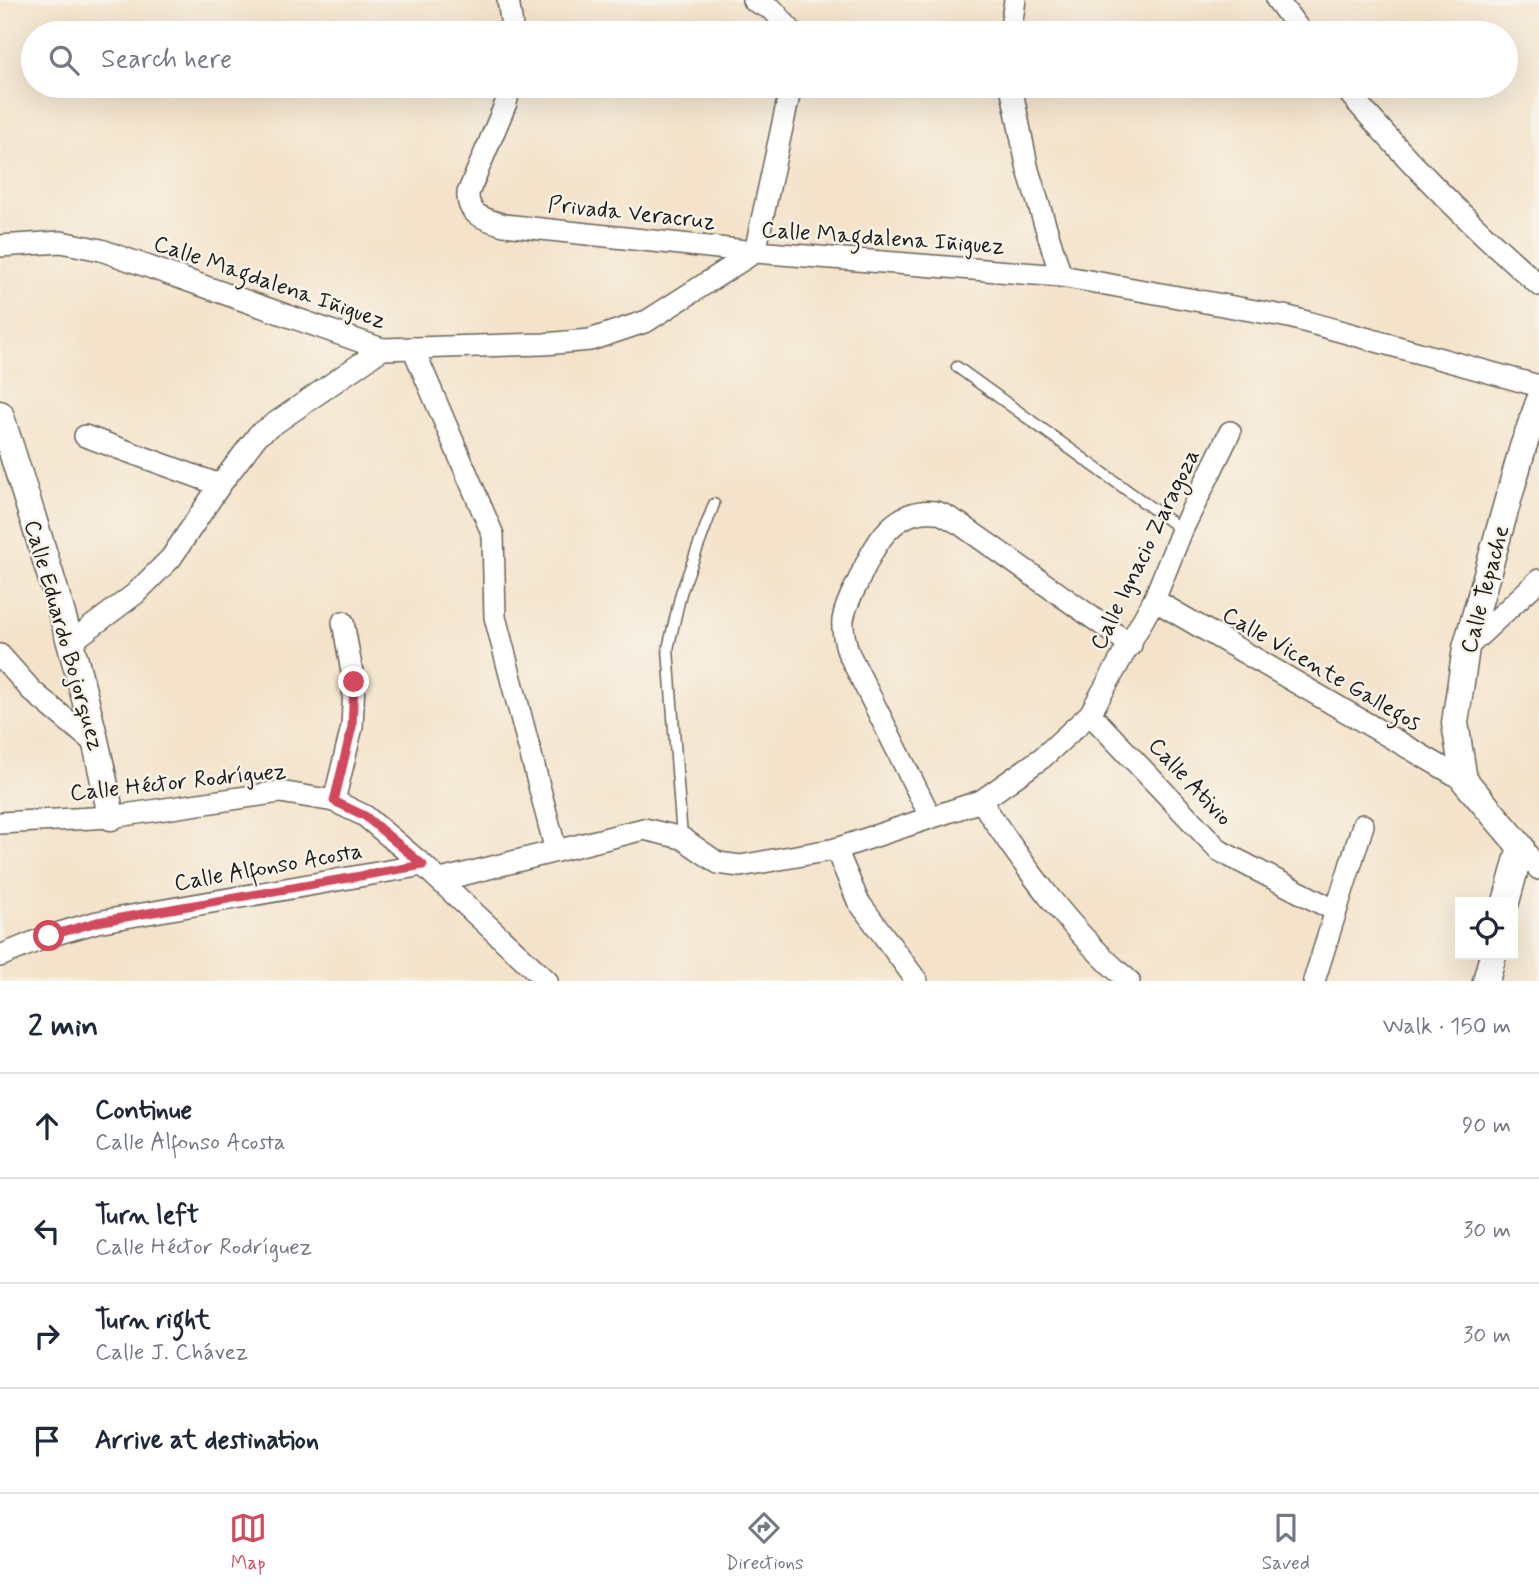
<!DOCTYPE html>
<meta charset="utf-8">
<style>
body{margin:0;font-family:Mynerve,sans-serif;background:#f6f6f7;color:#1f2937}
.controls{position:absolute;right:21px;bottom:21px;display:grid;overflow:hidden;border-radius:0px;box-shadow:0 7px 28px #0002}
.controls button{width:63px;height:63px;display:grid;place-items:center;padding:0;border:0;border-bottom:2px solid #e0e1e3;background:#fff;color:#1f2937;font:35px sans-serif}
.stop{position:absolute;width:21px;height:21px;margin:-16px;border:5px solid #d1495b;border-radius:50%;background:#fff}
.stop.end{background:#d1495b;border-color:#fff;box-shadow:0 2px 7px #0008}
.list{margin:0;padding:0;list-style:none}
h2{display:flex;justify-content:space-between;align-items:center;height:91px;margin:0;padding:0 28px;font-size:30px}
h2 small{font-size:23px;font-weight:400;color:#747a83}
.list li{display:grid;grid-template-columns:46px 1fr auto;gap:21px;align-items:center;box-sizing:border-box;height:105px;padding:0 28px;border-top:2px solid #e0e1e3}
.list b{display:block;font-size:26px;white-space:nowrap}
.list p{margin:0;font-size:23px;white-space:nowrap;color:#747a83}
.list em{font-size:23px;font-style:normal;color:#747a83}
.icon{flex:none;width:38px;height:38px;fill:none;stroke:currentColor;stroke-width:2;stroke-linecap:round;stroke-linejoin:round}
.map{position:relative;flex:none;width:1539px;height:981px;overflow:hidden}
.search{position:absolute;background:#fff;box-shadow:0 7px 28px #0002;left:21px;right:21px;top:21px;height:77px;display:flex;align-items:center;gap:18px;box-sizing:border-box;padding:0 24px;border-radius:38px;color:#747a83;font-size:26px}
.sheet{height:511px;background:#fff}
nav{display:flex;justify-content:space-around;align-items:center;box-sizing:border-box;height:98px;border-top:2px solid #e0e1e3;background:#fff;font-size:19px;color:#747a83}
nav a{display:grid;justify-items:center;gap:4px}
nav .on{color:#d1495b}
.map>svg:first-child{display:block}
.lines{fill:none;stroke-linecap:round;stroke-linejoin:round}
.service-casing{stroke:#686259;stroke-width:13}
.minor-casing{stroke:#686259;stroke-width:24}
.tertiary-casing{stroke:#686259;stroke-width:29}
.service{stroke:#fff;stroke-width:10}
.minor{stroke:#fff;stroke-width:21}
.tertiary{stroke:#fff;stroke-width:26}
.route{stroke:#d1495b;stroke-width:9}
.labels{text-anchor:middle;stroke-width:5;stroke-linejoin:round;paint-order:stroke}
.street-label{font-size:23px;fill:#1c1c1c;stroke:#f7f3e8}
</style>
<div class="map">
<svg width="1539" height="981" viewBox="0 0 1539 981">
<rect width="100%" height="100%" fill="#f7f3e8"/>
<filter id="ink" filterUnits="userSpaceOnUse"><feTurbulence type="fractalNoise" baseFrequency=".0143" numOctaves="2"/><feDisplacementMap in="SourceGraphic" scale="14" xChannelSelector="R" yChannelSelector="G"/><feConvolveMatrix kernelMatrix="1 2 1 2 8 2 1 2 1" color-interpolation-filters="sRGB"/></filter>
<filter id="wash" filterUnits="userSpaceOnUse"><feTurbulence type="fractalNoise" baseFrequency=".00686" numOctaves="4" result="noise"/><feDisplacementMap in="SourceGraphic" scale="28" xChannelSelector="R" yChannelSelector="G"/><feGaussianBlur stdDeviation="1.57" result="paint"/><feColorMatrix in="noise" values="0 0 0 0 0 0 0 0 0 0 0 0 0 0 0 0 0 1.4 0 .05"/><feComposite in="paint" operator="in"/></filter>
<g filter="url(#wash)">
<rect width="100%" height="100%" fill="#f4e3ca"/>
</g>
<g filter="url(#ink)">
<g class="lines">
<defs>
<g id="service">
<polyline points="957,367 1182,530"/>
<polyline points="682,838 668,649 681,593 714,504"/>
</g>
<g id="minor">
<polyline points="508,0 513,33"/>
<polyline points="753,0 773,10 793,33"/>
<polyline points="1277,0 1302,33"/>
<polyline points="1010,33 1015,0"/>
<path d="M510 86 506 103 468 193C467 216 485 219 504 225L755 252 791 86"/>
<polyline points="1011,86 1028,170 1061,276"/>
<path d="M1343 86C1404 158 1468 223 1539 285"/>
<polyline points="0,246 61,242 101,250 382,349 544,344 590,340 647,321 755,252 1061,276 1289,317 1539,386"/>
<polyline points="413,348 493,535 495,617 556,851"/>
<polyline points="85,436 220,485"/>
<polyline points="1154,600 1464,780"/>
<polyline points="71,642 135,594 171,558 220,485 258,435 382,349"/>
<polyline points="1466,648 1539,580"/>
<polyline points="0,655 32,691 98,746"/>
<polyline points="1090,714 1220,851 1336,911"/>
<polyline points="334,801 352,727 354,683 343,622"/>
<path d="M981 801C1023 865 1071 932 1129 981"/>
<path d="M930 816 848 652C845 641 842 631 843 620 845 607 851 595 857 584 871 551 891 507 935 512 943 513 952 520 960 524L1131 645"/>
<polyline points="0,823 111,817 280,792 334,801 365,816 423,865 547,981"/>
<polyline points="1521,847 1539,869"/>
<polyline points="836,849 858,901 917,981"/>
<polyline points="441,880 644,829 682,838 718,863 740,866 836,849 981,801 1042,758 1090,714 1154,600 1182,530 1230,432"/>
<polyline points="0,956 49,936 97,922 423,865"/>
<polyline points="1314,981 1363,825"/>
</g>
<g id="tertiary">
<path d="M0 414C42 547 86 679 111 817"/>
<polyline points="1506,902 1521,847 1464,780 1455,723 1466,648 1523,447 1539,402"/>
<polyline points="1486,981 1493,955"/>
</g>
</defs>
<use href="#service" class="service-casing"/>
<use href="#minor" class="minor-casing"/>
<use href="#tertiary" class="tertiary-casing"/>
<use href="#service" class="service"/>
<use href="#minor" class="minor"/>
<use href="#tertiary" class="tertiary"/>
</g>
</g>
<g class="lines" filter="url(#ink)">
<polyline class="route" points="49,936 97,922 423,865 365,816 334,801 352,727 354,682"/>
</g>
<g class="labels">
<g class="street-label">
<text transform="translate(632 212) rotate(6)" y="8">Privada Veracruz</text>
<text transform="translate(883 237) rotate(4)" y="8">Calle Magdalena Iñiguez</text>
<text transform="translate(270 281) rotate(19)" y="8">Calle Magdalena Iñiguez</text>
<text transform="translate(1144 549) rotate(-64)" y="8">Calle Ignacio Zaragoza</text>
<text transform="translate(1484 589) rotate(-75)" y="8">Calle Tepache</text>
<text transform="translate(65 635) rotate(74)" y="8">Calle Eduardo Bojorquez</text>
<text transform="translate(1322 668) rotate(30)" y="8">Calle Vicente Gallegos</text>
<text transform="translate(178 781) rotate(-6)" y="8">Calle Héctor Rodríguez</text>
<text transform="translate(1191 781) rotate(47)" y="8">Calle Ativio</text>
<text transform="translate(268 866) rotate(-10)" y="8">Calle Alfonso Acosta</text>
</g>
</g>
</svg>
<div class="controls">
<button><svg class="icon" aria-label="locate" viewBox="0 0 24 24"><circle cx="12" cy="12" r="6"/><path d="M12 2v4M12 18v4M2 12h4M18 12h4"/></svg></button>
</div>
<div class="stop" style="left:49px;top:936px"></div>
<div class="stop end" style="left:354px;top:682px"></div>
<div class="search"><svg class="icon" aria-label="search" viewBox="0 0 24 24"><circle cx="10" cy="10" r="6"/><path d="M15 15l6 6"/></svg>Search here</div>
</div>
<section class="sheet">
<h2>2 min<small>Walk · 150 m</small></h2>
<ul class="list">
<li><svg class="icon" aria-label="ahead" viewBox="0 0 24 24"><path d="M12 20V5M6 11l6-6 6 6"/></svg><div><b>Continue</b><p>Calle Alfonso Acosta</p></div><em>90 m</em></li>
<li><svg class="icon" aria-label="left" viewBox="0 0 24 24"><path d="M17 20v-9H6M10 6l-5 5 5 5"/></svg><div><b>Turn left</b><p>Calle Héctor Rodríguez</p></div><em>30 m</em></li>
<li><svg class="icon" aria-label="right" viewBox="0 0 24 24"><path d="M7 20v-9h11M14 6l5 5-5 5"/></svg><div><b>Turn right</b><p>Calle J. Chávez</p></div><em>30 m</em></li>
<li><svg class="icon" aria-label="arrive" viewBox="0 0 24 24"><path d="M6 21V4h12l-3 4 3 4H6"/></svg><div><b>Arrive at destination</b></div></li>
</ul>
</section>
<nav>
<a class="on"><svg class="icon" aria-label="map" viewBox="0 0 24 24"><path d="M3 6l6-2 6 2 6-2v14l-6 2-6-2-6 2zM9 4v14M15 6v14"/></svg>Map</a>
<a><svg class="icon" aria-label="directions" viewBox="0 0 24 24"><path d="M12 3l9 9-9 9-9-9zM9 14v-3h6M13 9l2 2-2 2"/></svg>Directions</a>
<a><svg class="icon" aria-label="saved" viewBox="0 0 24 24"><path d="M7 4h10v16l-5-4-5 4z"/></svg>Saved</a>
</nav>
